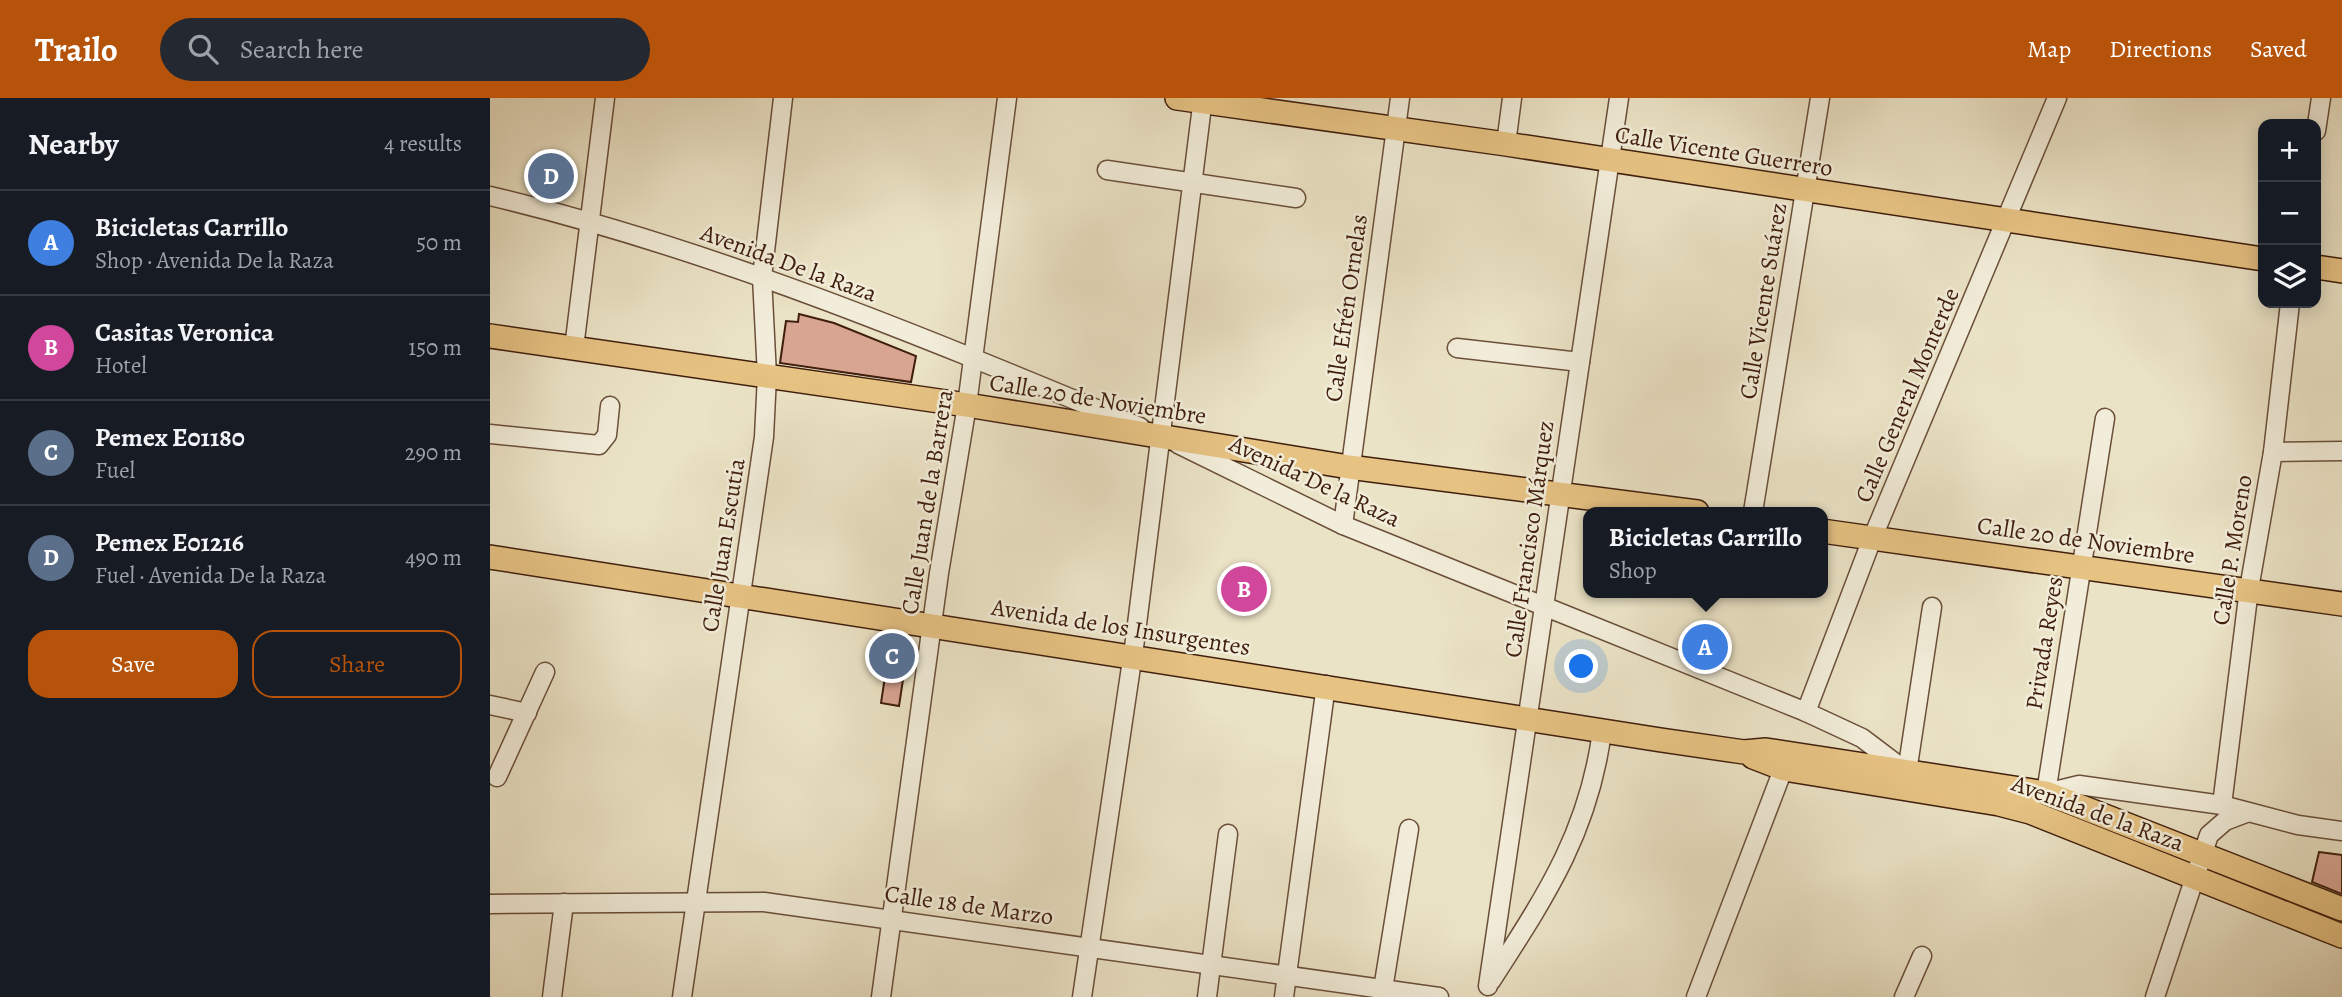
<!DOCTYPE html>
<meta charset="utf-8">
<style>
body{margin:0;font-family:Alegreya,serif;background:#242831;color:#f1f3f6}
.controls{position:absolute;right:21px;top:21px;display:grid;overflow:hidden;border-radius:14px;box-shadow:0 4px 18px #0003}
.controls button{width:63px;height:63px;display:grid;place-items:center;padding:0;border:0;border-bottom:2px solid #363941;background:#171b24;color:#f1f3f6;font:35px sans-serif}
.you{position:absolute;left:1092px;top:569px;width:24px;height:24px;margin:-18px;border:5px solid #fff;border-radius:50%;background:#1a73e8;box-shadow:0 0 0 10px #1a73e833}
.badge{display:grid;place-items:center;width:46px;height:46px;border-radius:50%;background:#b45309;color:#fff;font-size:23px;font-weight:700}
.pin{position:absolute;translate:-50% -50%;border:4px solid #fff;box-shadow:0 2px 7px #0006}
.popup{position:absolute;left:1093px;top:409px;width:245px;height:91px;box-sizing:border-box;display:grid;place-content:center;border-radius:14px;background:#171b24;filter:drop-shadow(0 2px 5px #0005);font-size:23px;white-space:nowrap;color:#9ea1a6}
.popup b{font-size:26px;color:#f1f3f6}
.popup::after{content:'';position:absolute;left:50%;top:100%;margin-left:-14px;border:14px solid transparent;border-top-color:#171b24}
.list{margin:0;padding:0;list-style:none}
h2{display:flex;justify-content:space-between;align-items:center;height:91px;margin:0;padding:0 28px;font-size:30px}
h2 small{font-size:23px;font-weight:400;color:#9ea1a6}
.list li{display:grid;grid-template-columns:46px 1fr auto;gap:21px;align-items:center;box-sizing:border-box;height:105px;padding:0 28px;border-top:2px solid #363941}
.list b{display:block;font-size:26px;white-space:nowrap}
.list p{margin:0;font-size:23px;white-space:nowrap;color:#9ea1a6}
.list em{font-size:23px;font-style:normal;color:#9ea1a6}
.actions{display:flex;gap:14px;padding:21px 28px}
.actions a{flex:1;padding:16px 0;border:2px solid #b45309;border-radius:21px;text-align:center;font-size:24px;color:#b45309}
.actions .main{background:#b45309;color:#fff}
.icon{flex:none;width:38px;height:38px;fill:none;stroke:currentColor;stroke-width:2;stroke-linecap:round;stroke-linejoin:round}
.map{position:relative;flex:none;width:1852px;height:899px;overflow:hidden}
header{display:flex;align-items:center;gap:42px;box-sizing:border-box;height:98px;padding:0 35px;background:#b45309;color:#fff}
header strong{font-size:33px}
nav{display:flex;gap:38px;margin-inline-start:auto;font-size:24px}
.search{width:490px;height:63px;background:#242831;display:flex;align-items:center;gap:18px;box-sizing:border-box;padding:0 24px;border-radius:38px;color:#9ea1a6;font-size:26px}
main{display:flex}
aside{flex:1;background:#171b24}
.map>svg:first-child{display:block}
.building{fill:#d9a593;stroke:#3f1e0c;stroke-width:2}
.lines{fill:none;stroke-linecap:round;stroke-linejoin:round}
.minor-casing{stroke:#6a4f3a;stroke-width:21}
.major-casing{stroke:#3f1e0c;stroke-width:26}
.minor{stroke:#f2edda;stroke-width:18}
.major{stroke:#e6c283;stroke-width:23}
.labels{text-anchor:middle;stroke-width:5;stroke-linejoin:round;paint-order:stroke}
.street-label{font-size:24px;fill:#3f1e0c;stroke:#f2edda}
</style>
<header>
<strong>Trailo</strong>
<div class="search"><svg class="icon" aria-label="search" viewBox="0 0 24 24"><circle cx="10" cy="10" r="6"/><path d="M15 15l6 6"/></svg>Search here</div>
<nav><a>Map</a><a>Directions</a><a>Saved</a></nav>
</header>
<main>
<aside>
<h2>Nearby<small>4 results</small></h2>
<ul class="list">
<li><span class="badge" style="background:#3f7fe0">A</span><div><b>Bicicletas Carrillo</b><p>Shop · Avenida De la Raza</p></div><em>50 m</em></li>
<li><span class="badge" style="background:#d1479c">B</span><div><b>Casitas Veronica</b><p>Hotel</p></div><em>150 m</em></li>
<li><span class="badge" style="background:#5c6f8a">C</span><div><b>Pemex E01180</b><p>Fuel</p></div><em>290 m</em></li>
<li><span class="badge" style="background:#5c6f8a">D</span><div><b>Pemex E01216</b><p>Fuel · Avenida De la Raza</p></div><em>490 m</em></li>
</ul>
<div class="actions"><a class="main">Save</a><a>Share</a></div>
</aside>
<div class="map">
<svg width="1852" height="899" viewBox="0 0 1852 899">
<rect width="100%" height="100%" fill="#ebe3c6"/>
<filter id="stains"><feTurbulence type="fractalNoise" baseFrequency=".00286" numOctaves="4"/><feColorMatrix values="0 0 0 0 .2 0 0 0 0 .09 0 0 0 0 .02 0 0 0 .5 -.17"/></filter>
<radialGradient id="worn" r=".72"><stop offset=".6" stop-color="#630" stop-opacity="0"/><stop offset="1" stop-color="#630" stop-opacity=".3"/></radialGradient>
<g class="building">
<polygon points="309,216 344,225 426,258 421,284 290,265 296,223 308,224"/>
<polygon points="399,552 417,555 409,608 391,605"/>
<polygon points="1829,754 1852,757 1852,796 1822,784"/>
</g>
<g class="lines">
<defs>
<g id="minor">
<polyline points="1826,33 1831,0"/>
<polyline points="1016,46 1022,0"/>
<polyline points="617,72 806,100"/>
<path d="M0 98C224 151 438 241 650 329"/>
<polyline points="84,250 115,0"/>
<polyline points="967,250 1090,264"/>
<polyline points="1615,320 1556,695 1589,687 1732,707 1808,727 1852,733"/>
<polyline points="0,336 109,347 117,337 120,308"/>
<polyline points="688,346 853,427 1316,614 1372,640 1417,674"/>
<polyline points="1783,354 1852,353"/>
<polyline points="1263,414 1330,0"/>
<polyline points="853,427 910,0"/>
<polyline points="0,607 37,615"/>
<polyline points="1316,614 1382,441 1567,0"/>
<polyline points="1417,674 1442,509"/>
<polyline points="7,679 55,574"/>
<polyline points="1732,707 1759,491 1783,354 1800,205"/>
<polyline points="0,806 274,804 949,899"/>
<path d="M1001 883C1055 799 1099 734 1112 633"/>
<polyline points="998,888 1129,0"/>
<polyline points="893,891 919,731"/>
<polyline points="62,899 74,805"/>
<polyline points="192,899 274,339 277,278 272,179 293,0"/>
<polyline points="391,899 449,475 477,307 517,0"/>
<polyline points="592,899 645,542 713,0"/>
<polyline points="717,899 738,736"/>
<polyline points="794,899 836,587"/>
<polyline points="1206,899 1297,661"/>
<polyline points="1414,899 1432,858"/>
<polyline points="1665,899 1719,737 1735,723 1756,715"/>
</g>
<g id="major">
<polyline points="687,0 1016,46 1773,161"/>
<polyline points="1826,169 1852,173"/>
<polyline points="0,238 477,307 859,369 1207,414"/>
<polyline points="1332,433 1852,506"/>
<polyline points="0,459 1171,642 1254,654 1276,652 1556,695 1852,811"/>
<polyline points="1263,659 1294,671 1509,706 1540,714 1852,838"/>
</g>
</defs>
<use href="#minor" class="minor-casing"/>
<use href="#major" class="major-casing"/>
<use href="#minor" class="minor"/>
<use href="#major" class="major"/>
</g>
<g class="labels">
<g class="street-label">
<text transform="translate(1234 53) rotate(9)" y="8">Calle Vicente Guerrero</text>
<text transform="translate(299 165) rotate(20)" y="8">Avenida De la Raza</text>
<text transform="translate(1273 203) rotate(-81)" y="8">Calle Vicente Suárez</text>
<text transform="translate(856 210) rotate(-82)" y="8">Calle Efrén Ornelas</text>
<text transform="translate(1417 297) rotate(-67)" y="8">Calle General Monterde</text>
<text transform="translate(608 301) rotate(9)" y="8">Calle 20 de Noviembre</text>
<text transform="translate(825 383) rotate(25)" y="8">Avenida De la Raza</text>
<text transform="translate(437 404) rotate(-81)" y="8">Calle Juan de la Barrera</text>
<text transform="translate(1039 441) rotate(-82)" y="8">Calle Francisco Márquez</text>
<text transform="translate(1596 442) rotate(8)" y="8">Calle 20 de Noviembre</text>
<text transform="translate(233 447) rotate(-81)" y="8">Calle Juan Escutia</text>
<text transform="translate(1742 452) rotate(-81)" y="8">Calle P. Moreno</text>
<text transform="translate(631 529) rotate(9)" y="8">Avenida de los Insurgentes</text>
<text transform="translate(1554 545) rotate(-81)" y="8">Privada Reyes</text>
<text transform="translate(1608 715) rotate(20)" y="8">Avenida de la Raza</text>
<text transform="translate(479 807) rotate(8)" y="8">Calle 18 de Marzo</text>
</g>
</g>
<rect width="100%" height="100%" filter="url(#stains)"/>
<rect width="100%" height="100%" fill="url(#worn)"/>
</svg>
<div class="controls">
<button>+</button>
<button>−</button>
<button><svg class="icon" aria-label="layers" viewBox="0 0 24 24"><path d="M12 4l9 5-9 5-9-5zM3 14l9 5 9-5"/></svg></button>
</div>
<div class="you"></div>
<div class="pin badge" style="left:1215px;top:549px;background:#3f7fe0">A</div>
<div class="popup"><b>Bicicletas Carrillo</b>Shop</div>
<div class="pin badge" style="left:754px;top:491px;background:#d1479c">B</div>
<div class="pin badge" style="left:402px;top:558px;background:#5c6f8a">C</div>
<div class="pin badge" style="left:61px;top:78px;background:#5c6f8a">D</div>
</div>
</main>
